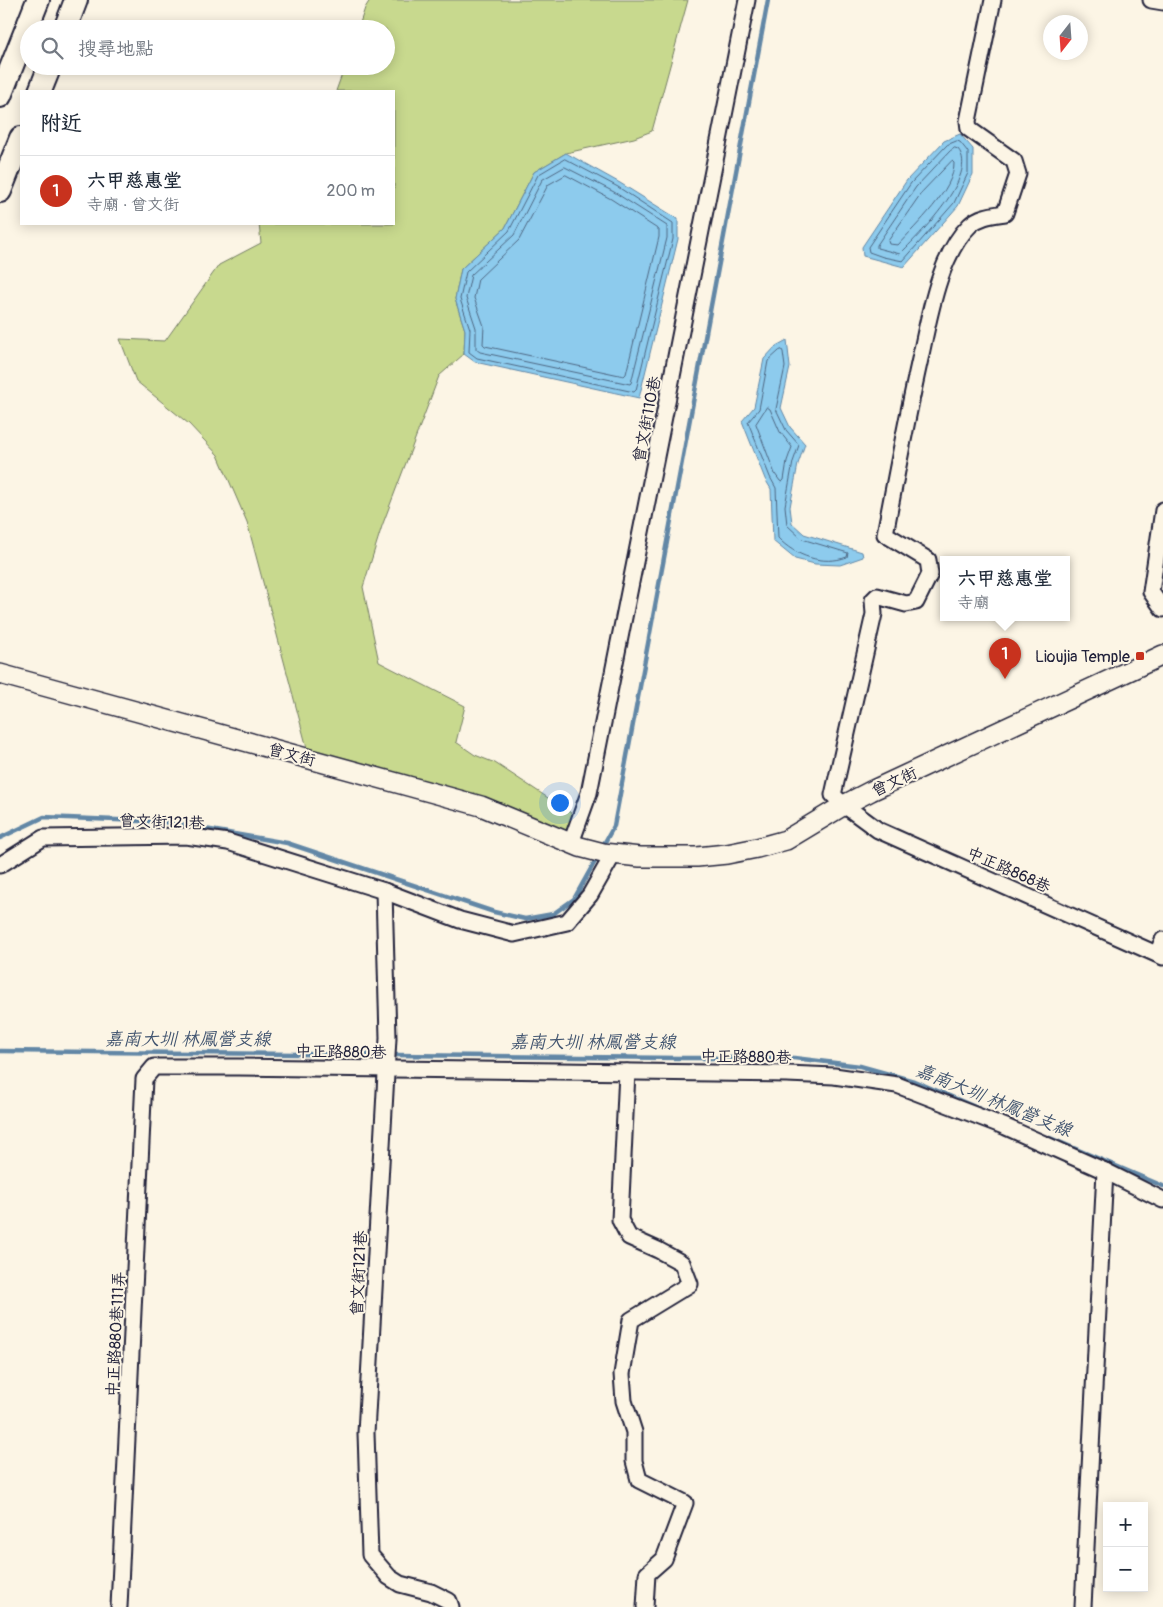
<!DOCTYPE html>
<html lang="zh-TW">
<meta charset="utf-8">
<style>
body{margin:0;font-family:Pangolin,"LXGW WenKai TC",sans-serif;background:#f6f6f7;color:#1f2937}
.controls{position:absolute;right:15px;bottom:15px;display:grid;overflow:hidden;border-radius:0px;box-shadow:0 2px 12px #0003}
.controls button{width:45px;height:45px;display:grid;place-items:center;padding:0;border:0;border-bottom:1px solid #e0e1e3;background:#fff;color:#1f2937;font:25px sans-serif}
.compass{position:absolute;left:1043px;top:15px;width:45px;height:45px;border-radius:50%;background:#fff;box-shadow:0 2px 12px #0003;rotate:197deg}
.you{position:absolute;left:559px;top:802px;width:18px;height:18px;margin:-12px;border:4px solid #fff;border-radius:50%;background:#1a73e8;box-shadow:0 0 0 8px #1a73e833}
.badge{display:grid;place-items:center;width:32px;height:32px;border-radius:50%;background:#c8321e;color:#fff;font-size:16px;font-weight:700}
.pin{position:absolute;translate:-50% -41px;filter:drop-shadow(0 1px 2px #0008)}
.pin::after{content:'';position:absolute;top:26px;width:18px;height:15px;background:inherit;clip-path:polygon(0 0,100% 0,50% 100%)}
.popup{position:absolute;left:940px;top:556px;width:130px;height:65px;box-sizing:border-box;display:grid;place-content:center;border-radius:0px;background:#fff;filter:drop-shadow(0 1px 4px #0005);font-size:16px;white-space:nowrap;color:#747a83}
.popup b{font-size:19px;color:#1f2937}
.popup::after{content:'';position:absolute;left:50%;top:100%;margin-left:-10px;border:10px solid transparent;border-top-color:#fff}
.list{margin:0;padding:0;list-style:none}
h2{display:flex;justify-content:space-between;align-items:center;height:65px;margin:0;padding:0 20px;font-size:21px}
h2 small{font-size:16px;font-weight:400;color:#747a83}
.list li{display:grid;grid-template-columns:32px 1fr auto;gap:15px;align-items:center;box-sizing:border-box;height:70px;padding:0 20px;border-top:1px solid #e0e1e3}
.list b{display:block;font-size:19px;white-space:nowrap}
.list p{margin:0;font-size:16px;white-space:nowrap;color:#747a83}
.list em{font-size:16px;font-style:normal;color:#747a83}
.icon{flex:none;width:28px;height:28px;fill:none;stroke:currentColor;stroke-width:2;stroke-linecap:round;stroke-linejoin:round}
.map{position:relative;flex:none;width:1163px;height:1607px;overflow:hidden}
.search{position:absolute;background:#fff;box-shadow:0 2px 12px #0003;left:20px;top:20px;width:375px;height:55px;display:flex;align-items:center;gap:12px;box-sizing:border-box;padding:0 18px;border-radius:28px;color:#747a83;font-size:19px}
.panel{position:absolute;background:#fff;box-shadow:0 2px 12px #0003;left:20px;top:90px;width:375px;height:135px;border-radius:0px}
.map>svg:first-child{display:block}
.green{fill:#c8d98e;stroke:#757e64}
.water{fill:#8dcbed;stroke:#6287a6}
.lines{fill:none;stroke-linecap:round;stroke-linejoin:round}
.shore{stroke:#4d6682;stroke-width:1}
.stream{stroke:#6287a6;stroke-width:4.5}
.minor-casing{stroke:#22223b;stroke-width:19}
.major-casing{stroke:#22223b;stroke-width:22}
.highway-casing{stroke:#22223b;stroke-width:26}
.minor{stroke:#fcf5e5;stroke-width:15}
.major{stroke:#fcf5e5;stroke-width:19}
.highway{stroke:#fcf5e5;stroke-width:22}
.poi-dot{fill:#c8321e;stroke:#fcf5e5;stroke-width:2}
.labels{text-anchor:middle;stroke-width:4;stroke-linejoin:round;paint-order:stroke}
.street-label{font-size:16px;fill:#22223b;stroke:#fcf5e5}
.poi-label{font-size:16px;fill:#22223b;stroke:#fcf5e5;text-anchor:end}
.water-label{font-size:18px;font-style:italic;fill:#425570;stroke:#fcf5e5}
</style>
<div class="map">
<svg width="1163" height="1607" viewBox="0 0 1163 1607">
<rect width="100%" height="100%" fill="#fcf5e5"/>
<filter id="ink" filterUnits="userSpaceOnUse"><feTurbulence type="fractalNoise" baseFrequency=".02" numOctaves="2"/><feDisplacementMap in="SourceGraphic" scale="10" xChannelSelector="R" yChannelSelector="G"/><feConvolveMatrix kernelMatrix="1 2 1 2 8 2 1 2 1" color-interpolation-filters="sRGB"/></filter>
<g filter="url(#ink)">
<polygon class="green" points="370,0 688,0 652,131 634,138 566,153 534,172 505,228 461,269 455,299 465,330 464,354 439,376 382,526 363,587 379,662 465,706 456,742 475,755 495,763 574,815 565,845 476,814 312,767 247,522 218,455 189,424 136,381 120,339 165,341 219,265 261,243 259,224 394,224 394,91 336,91 345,66 386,66 386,29 358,29 365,8"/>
<g class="water">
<polygon points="960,134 973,149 973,174 958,206 904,267 863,256 862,247 907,180 944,141"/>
<polygon points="566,153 620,183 678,219 678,239 639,398 475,362 464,354 465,330 455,299 461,269 505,228 534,172"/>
<polygon points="787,340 790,367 781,408 790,427 805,444 798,464 790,507 792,523 804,534 862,552 863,557 840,565 815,564 795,559 773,541 771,489 765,479 742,421 754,407 764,359 776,346"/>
</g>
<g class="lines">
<g class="shore">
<polygon points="957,141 960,142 968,152 968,173 954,203 903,261 883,257 869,252 868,247 911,183 947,145"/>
<path d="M955 148 958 149C980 175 918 236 900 254L877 248V245L916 187 950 151Z"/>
<polygon points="565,159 618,187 673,223 673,239 636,390 634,392 477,358 469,352 470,329 460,299 466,272 509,231 538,175"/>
<path d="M952 161 954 163C955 189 915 226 898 245L889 244 888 241 922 192Z"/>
<polygon points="565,167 614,192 667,226 667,238 631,383 630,384 480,352 476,349 476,328 466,298 471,275 514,235 542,180"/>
<polygon points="566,175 611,199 659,230 659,237 626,374 624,376 485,346 483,344 484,326 474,298 478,279 519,240 548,185"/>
<path d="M782 350 783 352 785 367 776 409 786 430 799 445 793 462 785 506 787 525 802 539 848 553 847 557C823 566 795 556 778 538L776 488 770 477 748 422 759 409 768 361 779 351Z"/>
<polygon points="767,407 770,409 780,432 792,447 787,461 784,480 782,482 780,481 775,474 756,424"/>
</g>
<g class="stream">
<polyline points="0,838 44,817 164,822 287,843 494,912 525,919 553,914 574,899 598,856"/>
<polyline points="601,849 614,826 768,0"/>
<polyline points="0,1051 682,1058 794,1058 860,1066 914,1081 987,1112"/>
<polyline points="1050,1138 1163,1186"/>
</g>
<defs>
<g id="minor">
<path d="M993 0 968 121 969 129 1014 161 1018 174 1005 213C992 215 980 216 970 225 939 255 929 318 920 359 907 417 896 476 885 534L928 560 930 574 916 602 906 604 877 596 873 600 874 614 833 795 844 805 878 830 1163 957"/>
<polyline points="1151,0 1163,2"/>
<polyline points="1163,510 1151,592 1163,609"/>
<polyline points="571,843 589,793 747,0"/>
<polyline points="0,865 43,838 186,836 228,842 384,891 460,920 514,934 567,922 590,895 614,853"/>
<polyline points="384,891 388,1038 366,1433 370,1555 389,1577 400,1584 431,1592 449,1601 451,1607"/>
<polyline points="1157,954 1163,940"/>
<polyline points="627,1072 620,1220 629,1237 658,1250 682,1263 690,1284 631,1320 622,1374 624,1401 634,1432 634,1461 639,1480 685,1503 664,1559 647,1574 645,1607"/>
<polyline points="119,1607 144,1079 154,1067 238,1067 787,1074 834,1076 897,1085 1006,1127 1105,1171 1163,1200"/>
<polyline points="1083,1607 1105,1171"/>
</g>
<polyline id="major" points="0,674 481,806 580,847 603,853 640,857 697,857 727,854 757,848 786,840 844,805 871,791 1163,655"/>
<g id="highway">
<polyline points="65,29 76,0"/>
<polyline points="40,91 50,66"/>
<polyline points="0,96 38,0"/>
<polyline points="0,191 21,138"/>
</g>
</defs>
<use href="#minor" class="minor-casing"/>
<use href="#major" class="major-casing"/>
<use href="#highway" class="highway-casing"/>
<use href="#minor" class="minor"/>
<use href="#major" class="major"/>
<use href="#highway" class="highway"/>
</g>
</g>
<rect class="poi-dot" x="1135" y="651" width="10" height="10" rx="2.5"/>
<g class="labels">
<g class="street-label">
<text transform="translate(646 419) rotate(-79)" y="6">曾文街110巷</text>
<text transform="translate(292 754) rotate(15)" y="6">曾文街</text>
<text transform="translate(894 781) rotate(-25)" y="6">曾文街</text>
<text transform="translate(162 821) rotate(2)" y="6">曾文街121巷</text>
<text transform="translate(1009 869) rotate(24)" y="6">中正路868巷</text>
<text transform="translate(341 1051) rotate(1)" y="6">中正路880巷</text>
<text transform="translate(746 1056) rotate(1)" y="6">中正路880巷</text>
<text transform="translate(358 1273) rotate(-87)" y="6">曾文街121巷</text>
<text transform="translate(115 1334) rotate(-87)" y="6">中正路880巷111弄</text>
</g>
<g class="poi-label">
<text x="1130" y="662">Lioujia Temple</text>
</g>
<g class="water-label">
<text x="188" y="1045">嘉南大圳 林鳳營支線</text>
<text x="593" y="1048">嘉南大圳 林鳳營支線</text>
<text transform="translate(994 1100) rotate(22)" y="6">嘉南大圳 林鳳營支線</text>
</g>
</g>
</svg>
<div class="controls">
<button>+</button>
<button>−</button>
</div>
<svg class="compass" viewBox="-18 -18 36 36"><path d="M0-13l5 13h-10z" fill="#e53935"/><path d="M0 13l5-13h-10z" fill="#747a83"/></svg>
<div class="you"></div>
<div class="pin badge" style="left:1005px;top:679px">1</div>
<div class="popup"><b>六甲慈惠堂</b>寺廟</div>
<div class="search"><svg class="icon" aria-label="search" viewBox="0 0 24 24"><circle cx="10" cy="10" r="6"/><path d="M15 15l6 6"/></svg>搜尋地點</div>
<section class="panel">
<h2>附近<small></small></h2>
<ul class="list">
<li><span class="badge">1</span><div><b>六甲慈惠堂</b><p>寺廟 · 曾文街</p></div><em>200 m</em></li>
</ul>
</section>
</div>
